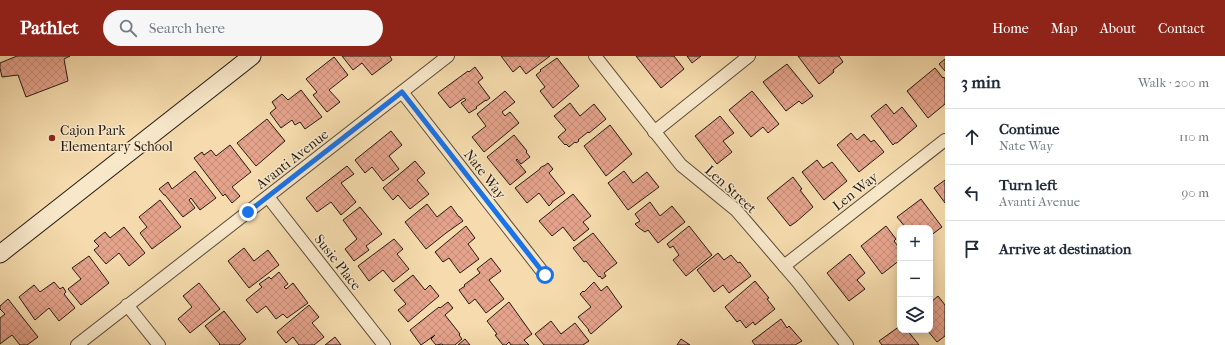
<!DOCTYPE html>
<meta charset="utf-8">
<style>
body{margin:0;font-family:"IM FELL French Canon",serif;background:#f6f6f7;color:#1f2937}
.controls{position:absolute;right:12px;bottom:12px;display:grid;overflow:hidden;border-radius:8px;box-shadow:0 2px 10px #0003}
.controls button{width:36px;height:36px;display:grid;place-items:center;padding:0;border:0;border-bottom:1px solid #e0e1e3;background:#fff;color:#1f2937;font:20px sans-serif}
.stop{position:absolute;width:12px;height:12px;margin:-9px;border:3px solid #1a73e8;border-radius:50%;background:#fff}
.stop.end{background:#1a73e8;border-color:#fff;box-shadow:0 1px 4px #0008}
.list{margin:0;padding:0;list-style:none}
h2{display:flex;justify-content:space-between;align-items:center;height:52px;margin:0;padding:0 16px;font-size:17px}
h2 small{font-size:13px;font-weight:400;color:#747a83}
.list li{display:grid;grid-template-columns:26px 1fr auto;gap:12px;align-items:center;box-sizing:border-box;height:56px;padding:0 16px;border-top:1px solid #e0e1e3}
.list b{display:block;font-size:15px;white-space:nowrap}
.list p{margin:0;font-size:13px;white-space:nowrap;color:#747a83}
.list em{font-size:13px;font-style:normal;color:#747a83}
.icon{flex:none;width:22px;height:22px;fill:none;stroke:currentColor;stroke-width:2;stroke-linecap:round;stroke-linejoin:round}
.map{position:relative;flex:none;width:945px;height:289px;overflow:hidden}
header{display:flex;align-items:center;gap:24px;box-sizing:border-box;height:56px;padding:0 20px;background:#8f2418;color:#fff}
header strong{font-size:19px}
nav{display:flex;gap:22px;margin-inline-start:auto;font-size:14px}
.search{width:280px;height:36px;background:#f6f6f7;display:flex;align-items:center;gap:10px;box-sizing:border-box;padding:0 14px;border-radius:22px;color:#747a83;font-size:15px}
main{display:flex}
aside{flex:1;background:#fff}
.map>svg:first-child{display:block}
.building{fill:url(#building-cross-hatch);stroke:#241b12}
.lines{fill:none;stroke-linecap:round;stroke-linejoin:round}
.minor-casing{stroke:#584b39;stroke-width:14}
.secondary-casing{stroke:#241b12;stroke-width:19}
.minor{stroke:#f8e8ca;stroke-width:12}
.secondary{stroke:#f8e8ca;stroke-width:17}
.route{stroke:#1a73e8;stroke-width:5}
.poi-dot{fill:#8f2418;stroke:#f8e8ca;stroke-width:1.5}
.labels{text-anchor:middle;stroke-width:3;stroke-linejoin:round;paint-order:stroke}
.poi-label{font-size:14px;fill:#241b12;stroke:#f8e8ca;text-anchor:start}
.street-label{font-size:14px;fill:#241b12;stroke:#f8e8ca}
</style>
<header>
<strong>Pathlet</strong>
<div class="search"><svg class="icon" aria-label="search" viewBox="0 0 24 24"><circle cx="10" cy="10" r="6"/><path d="M15 15l6 6"/></svg>Search here</div>
<nav><a>Home</a><a>Map</a><a>About</a><a>Contact</a></nav>
</header>
<main>
<div class="map">
<svg width="945" height="289" viewBox="0 0 945 289">
<defs>
<pattern id="building-cross-hatch" width="8" height="8" patternUnits="userSpaceOnUse"><rect width="8" height="8" fill="#e5a38c"/><path d="M0 0l8 8M0 8l8-8" fill="none" stroke="#c48c78"/></pattern>
</defs>
<rect width="100%" height="100%" fill="#f5dbad"/>
<filter id="stains"><feTurbulence type="fractalNoise" baseFrequency=".005" numOctaves="4"/><feColorMatrix values="0 0 0 0 .2 0 0 0 0 .09 0 0 0 0 .02 0 0 0 .5 -.17"/></filter>
<radialGradient id="worn" r=".72"><stop offset=".6" stop-color="#630" stop-opacity="0"/><stop offset="1" stop-color="#630" stop-opacity=".3"/></radialGradient>
<g class="building">
<polygon points="17,0 70,0 64,3 68,25 26,41 18,19 2,21 0,12 0,7"/>
<polygon points="342,0 390,0 392,4 372,19 362,7 353,14"/>
<polygon points="501,0 550,0 526,18 520,10 513,16"/>
<polygon points="636,0 674,0 684,13 661,32"/>
<polygon points="687,0 701,0 692,7"/>
<polygon points="798,0 839,0 843,6 833,14 834,16 819,28"/>
<polygon points="334,1 348,19 329,34 340,46 327,56 313,39 317,36 306,23"/>
<polygon points="557,2 579,30 553,52 540,35 545,31 536,19 541,15 540,14"/>
<polygon points="945,3 945,15 939,8"/>
<polygon points="787,8 813,40 802,48 799,45 786,55 763,26"/>
<polygon points="475,11 483,22 478,26 490,42 486,45 486,44 476,51 477,52 469,57 461,47 466,44 464,42 450,52 438,37 468,15 469,16"/>
<polygon points="935,12 943,22 944,21 945,23 945,48 928,62 907,35"/>
<polygon points="301,34 322,61 305,73 300,66 295,69 292,64 281,72 270,57 276,52 272,46 282,38 288,44"/>
<polygon points="505,35 515,46 502,56 505,60 510,56 519,67 484,96 472,81 486,70 477,58"/>
<polygon points="752,35 779,68 768,77 763,71 751,81 729,54"/>
<polygon points="570,47 580,60 594,48 606,63 589,77 588,76 578,84 579,85 576,87 575,86 569,91 566,88 565,89 558,81 566,74 554,60"/>
<polygon points="886,48 894,58 902,51 917,70 897,87 895,87 893,89 871,60"/>
<polygon points="720,60 734,77 723,85 732,96 717,108 695,80"/>
<polygon points="267,63 285,85 256,110 237,87"/>
<polygon points="610,69 632,98 606,120 584,90"/>
<polygon points="391,75 402,89 389,100 399,113 383,125 372,111 365,117 355,104"/>
<polygon points="851,77 857,84 864,78 871,86 874,84 884,96 859,116 837,89"/>
<polygon points="514,79 527,95 526,96 530,101 521,108 517,103 516,104 526,116 510,129 487,101"/>
<polygon points="230,89 251,116 232,131 240,140 232,147 225,138 223,140 194,102 202,96 204,99 211,94 216,100"/>
<polygon points="817,104 823,112 832,106 847,125 824,144 802,116"/>
<polygon points="415,105 425,117 417,124 429,138 410,153 398,139 393,144 383,132"/>
<polygon points="548,107 553,113 549,117 565,137 552,146 552,147 549,150 539,137 527,147 515,132 540,113 540,112 543,110 544,110"/>
<polygon points="347,110 354,118 341,127 356,146 341,159 331,146 317,156 306,142"/>
<polygon points="195,115 216,142 200,154 191,142 189,144 195,152 183,161 165,139 164,139 159,133 168,126 172,133"/>
<polygon points="624,115 633,127 647,116 659,131 628,154 608,127"/>
<polygon points="793,121 802,133 800,134 813,151 796,166 790,170 767,142"/>
<polygon points="945,124 945,147 934,132"/>
<polygon points="573,138 591,160 583,166 589,173 574,185 563,171 552,180 539,165"/>
<polygon points="921,143 942,171 930,180 930,172 906,172 897,161"/>
<polygon points="160,144 181,171 152,193 140,177 147,171 139,161"/>
<polygon points="650,146 660,160 672,150 685,166 658,187 648,174 645,176 639,172 635,168 640,165 635,158"/>
<polygon points="427,148 437,161 451,150 459,161 460,161 463,165 446,177 426,193 405,166"/>
<polygon points="360,151 382,178 366,190 369,194 354,205 345,193 357,183 343,164"/>
<polygon points="466,170 475,182 468,188 479,203 460,217 449,202 443,206 435,196"/>
<polygon points="689,170 712,199 686,220 673,204 679,199 673,190 670,192 667,188"/>
<polygon points="886,170 896,183 894,185 900,193 900,204 882,218 861,190"/>
<polygon points="124,171 145,197 129,210 119,197 106,208 94,194 99,190 94,185 105,176 110,182"/>
<polygon points="593,177 617,207 604,217 606,220 602,223 600,220 599,221 586,205 584,206 573,192"/>
<polygon points="394,183 403,193 397,198 409,213 393,226 383,214 369,225 358,210"/>
<polygon points="244,192 254,205 268,194 279,209 249,232 228,205"/>
<polygon points="718,197 724,204 731,199 738,207 740,206 751,220 729,237 723,229 714,236 697,214"/>
<polygon points="850,198 865,217 857,224 865,233 849,245 827,217"/>
<polygon points="89,200 109,227 81,249 68,233 81,223 72,212"/>
<polygon points="491,202 501,215 489,224 504,243 486,257 475,243 469,248 459,234 465,230 464,229 480,217 477,213"/>
<polygon points="279,216 288,228 284,231 286,233 293,227 308,247 287,262 283,258 276,263 266,250 257,257 246,244 262,231 259,228 269,221 271,223"/>
<polygon points="413,219 425,234 430,229 439,240 408,266 398,254 406,248 394,234"/>
<polygon points="755,225 769,242 767,243 775,253 755,269 753,266 746,272 740,264 737,266 725,251"/>
<polygon points="54,226 60,233 63,231 66,236 64,238 75,252 59,265 49,252 35,264 19,241 34,229 40,236"/>
<polygon points="594,226 601,235 607,230 622,251 591,278 588,274 589,274 578,261 591,251 580,238 583,235 584,236"/>
<polygon points="199,227 220,253 190,277 178,263 192,251 183,240"/>
<polygon points="938,240 945,249 945,280 937,286 927,274 930,274 930,247"/>
<polygon points="8,243 38,281 27,289 20,289 12,279 0,288 0,262 5,258 0,253 0,250"/>
<polygon points="448,246 453,252 445,259 460,278 459,279 462,283 455,289 443,289 442,288 436,289 431,283 435,279 421,289 410,274 439,251 440,252"/>
<polygon points="509,246 532,278 524,284 529,289 511,289 509,286 506,289 503,289 495,279 497,278 487,265"/>
<polygon points="309,249 319,261 312,267 324,281 314,289 299,289 293,281 286,287 277,276"/>
<polygon points="224,255 246,283 239,289 219,289 220,288 205,270"/>
<polygon points="781,263 787,272 789,270 802,285 795,289 755,289 752,285"/>
<polygon points="551,265 561,278 575,267 589,285 583,289 544,289 535,278"/>
<polygon points="900,270 900,274 907,274 919,289 882,289 879,285"/>
<polygon points="335,281 341,289 325,289"/>
<polygon points="465,283 470,289 458,289"/>
<polygon points="681,283 690,289 677,289"/>
</g>
<g class="lines">
<defs>
<g id="minor">
<polyline points="595,0 681,109 736,154 797,225 847,289"/>
<polyline points="402,36 545,219"/>
<polyline points="654,76 749,0"/>
<polyline points="268,141 384,289"/>
<polyline points="784,210 945,84"/>
<polyline points="127,249 159,289"/>
<polyline points="77,289 448,0"/>
</g>
<polyline id="secondary" points="0,198 252,0"/>
</defs>
<use href="#minor" class="minor-casing"/>
<use href="#secondary" class="secondary-casing"/>
<use href="#minor" class="minor"/>
<use href="#secondary" class="secondary"/>
</g>
<g class="lines">
<polyline class="route" points="248,156 402,36 545,219"/>
</g>
<circle class="poi-dot" cx="52" cy="82" r="4"/>
<g class="labels">
<g class="poi-label">
<text x="60" y="79">Cajon Park<tspan x="60" dy="16">Elementary School</tspan></text>
</g>
<g class="street-label">
<text transform="translate(292 103) rotate(-38)" y="5">Avanti Avenue</text>
<text transform="translate(485 118) rotate(52)" y="5">Nate Way</text>
<text transform="translate(731 133) rotate(42)" y="5">Len Street</text>
<text transform="translate(855 135) rotate(-38)" y="5">Len Way</text>
<text transform="translate(338 206) rotate(52)" y="5">Susie Place</text>
</g>
</g>
<rect width="100%" height="100%" filter="url(#stains)"/>
<rect width="100%" height="100%" fill="url(#worn)"/>
</svg>
<div class="controls">
<button>+</button>
<button>−</button>
<button><svg class="icon" aria-label="layers" viewBox="0 0 24 24"><path d="M12 4l9 5-9 5-9-5zM3 14l9 5 9-5"/></svg></button>
</div>
<div class="stop" style="left:545px;top:219px"></div>
<div class="stop end" style="left:248px;top:156px"></div>
</div>
<aside>
<h2>3 min<small>Walk · 200 m</small></h2>
<ul class="list">
<li><svg class="icon" aria-label="ahead" viewBox="0 0 24 24"><path d="M12 20V5M6 11l6-6 6 6"/></svg><div><b>Continue</b><p>Nate Way</p></div><em>110 m</em></li>
<li><svg class="icon" aria-label="left" viewBox="0 0 24 24"><path d="M17 20v-9H6M10 6l-5 5 5 5"/></svg><div><b>Turn left</b><p>Avanti Avenue</p></div><em>90 m</em></li>
<li><svg class="icon" aria-label="arrive" viewBox="0 0 24 24"><path d="M6 21V4h12l-3 4 3 4H6"/></svg><div><b>Arrive at destination</b></div></li>
</ul>
</aside>
</main>
